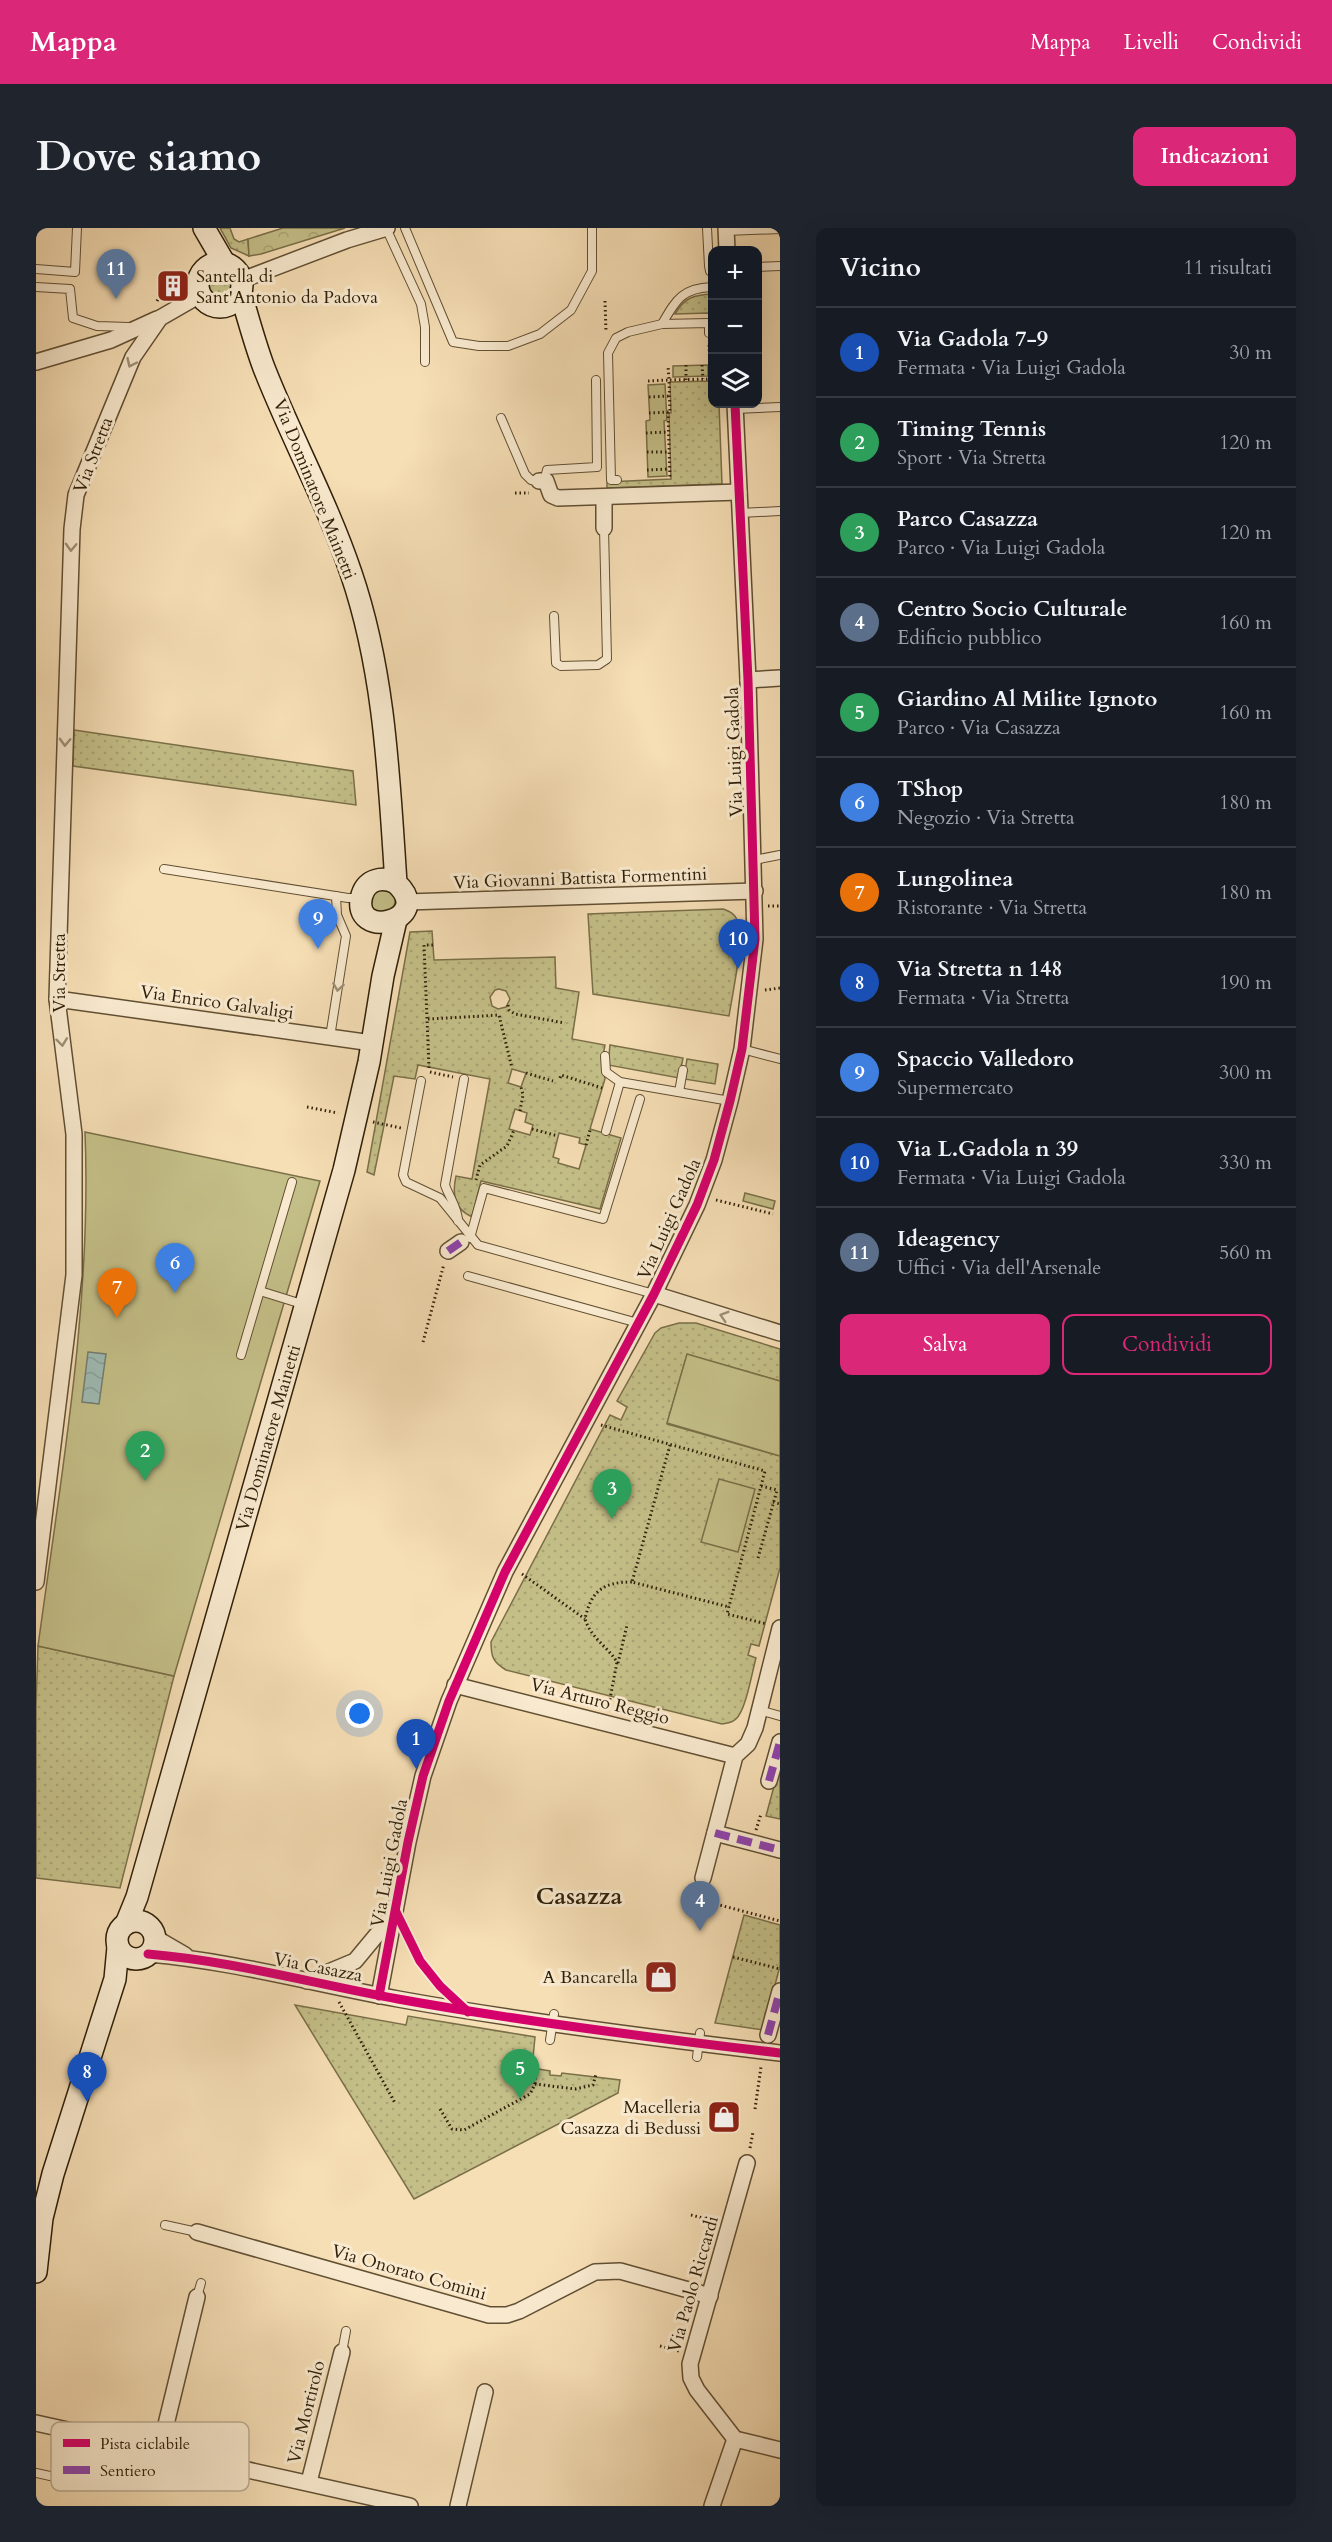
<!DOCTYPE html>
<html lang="it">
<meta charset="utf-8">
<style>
body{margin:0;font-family:Cardo,serif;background:#20242c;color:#f1f3f6}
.controls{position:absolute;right:18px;top:18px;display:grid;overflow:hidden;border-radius:12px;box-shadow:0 6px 24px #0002}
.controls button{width:54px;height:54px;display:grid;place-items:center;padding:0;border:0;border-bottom:2px solid #363941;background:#171b24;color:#f1f3f6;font:30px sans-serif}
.you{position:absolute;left:324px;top:1486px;width:21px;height:21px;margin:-15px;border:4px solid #fff;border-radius:50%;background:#1a73e8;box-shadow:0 0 0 9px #1a73e833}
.badge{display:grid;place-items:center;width:39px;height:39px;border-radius:50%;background:#db2777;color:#fff;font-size:20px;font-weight:700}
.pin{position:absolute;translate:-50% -50px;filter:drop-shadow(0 2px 3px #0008)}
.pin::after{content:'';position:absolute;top:32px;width:21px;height:18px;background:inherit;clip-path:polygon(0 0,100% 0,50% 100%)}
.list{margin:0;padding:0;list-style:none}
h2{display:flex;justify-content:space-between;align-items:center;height:78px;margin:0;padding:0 24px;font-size:26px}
h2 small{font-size:20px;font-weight:400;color:#9ea1a6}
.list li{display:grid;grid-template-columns:39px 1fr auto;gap:18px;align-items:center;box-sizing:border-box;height:90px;padding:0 24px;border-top:2px solid #363941}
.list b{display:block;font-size:22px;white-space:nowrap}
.list p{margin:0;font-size:20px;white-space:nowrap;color:#9ea1a6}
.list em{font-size:20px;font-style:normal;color:#9ea1a6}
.actions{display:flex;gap:12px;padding:18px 24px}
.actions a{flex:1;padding:14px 0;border:2px solid #db2777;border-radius:12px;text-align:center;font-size:21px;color:#db2777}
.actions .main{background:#db2777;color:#fff}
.icon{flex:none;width:33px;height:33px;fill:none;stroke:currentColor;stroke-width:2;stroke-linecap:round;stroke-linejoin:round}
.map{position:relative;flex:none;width:744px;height:2278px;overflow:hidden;border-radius:12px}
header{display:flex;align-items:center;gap:36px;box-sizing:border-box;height:84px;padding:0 30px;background:#db2777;color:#fff}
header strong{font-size:28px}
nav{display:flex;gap:33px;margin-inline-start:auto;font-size:21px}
.intro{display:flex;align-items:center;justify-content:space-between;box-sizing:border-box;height:144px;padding:0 36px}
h1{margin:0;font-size:42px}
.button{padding:15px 27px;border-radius:12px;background:#db2777;color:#fff;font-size:21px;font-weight:700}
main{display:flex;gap:36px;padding:0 36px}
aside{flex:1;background:#171b24;border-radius:12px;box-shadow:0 6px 24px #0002}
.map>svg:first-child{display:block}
.grass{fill:url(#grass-dots);stroke:#7a6f48;stroke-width:1.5;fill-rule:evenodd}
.forest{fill:url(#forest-crowns);stroke:#7a6f48;stroke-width:1.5}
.garden{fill:#c4bf88;stroke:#7a6f48;stroke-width:1.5}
.water{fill:url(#water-waves);stroke:#727d70;stroke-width:1.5}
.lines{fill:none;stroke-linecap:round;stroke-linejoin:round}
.lane-casing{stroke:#614f33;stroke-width:10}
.street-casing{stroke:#614f33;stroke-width:18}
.secondary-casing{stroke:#2f1f08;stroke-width:24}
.path{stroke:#2f1f08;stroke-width:3;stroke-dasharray:1.5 3;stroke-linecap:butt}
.lane{stroke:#f9eacf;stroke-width:8}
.street{stroke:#f9eacf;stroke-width:15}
.secondary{stroke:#f9eacf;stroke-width:21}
.quiet{stroke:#8e44ad;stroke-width:8;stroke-dasharray:15 8;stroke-linecap:butt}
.cycleway-casing{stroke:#f9eacf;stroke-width:13}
.cycleway{stroke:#d6006c;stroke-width:9}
.oneway{stroke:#9e8f75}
.labels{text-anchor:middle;stroke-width:6;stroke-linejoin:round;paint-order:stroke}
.poi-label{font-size:18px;fill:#2f1f08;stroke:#f9eacf;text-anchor:end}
.street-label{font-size:18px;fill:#2f1f08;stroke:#f9eacf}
.district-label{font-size:24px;font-weight:bold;fill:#2f1f08;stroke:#f9eacf}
.key{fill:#f9eacf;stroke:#bcad93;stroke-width:1.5}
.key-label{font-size:16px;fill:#2f1f08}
</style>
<header>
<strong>Mappa</strong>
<nav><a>Mappa</a><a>Livelli</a><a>Condividi</a></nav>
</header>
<div class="intro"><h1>Dove siamo</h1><a class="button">Indicazioni</a></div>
<main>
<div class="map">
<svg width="744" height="2278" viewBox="0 0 744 2278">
<defs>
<pattern id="grass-dots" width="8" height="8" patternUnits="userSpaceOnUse" patternTransform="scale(1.5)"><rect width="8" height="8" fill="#c4bf88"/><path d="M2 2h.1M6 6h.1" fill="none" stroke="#a9a474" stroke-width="1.8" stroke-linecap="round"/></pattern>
<pattern id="forest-crowns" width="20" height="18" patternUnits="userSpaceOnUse" patternTransform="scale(1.5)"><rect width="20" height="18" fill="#c4bf88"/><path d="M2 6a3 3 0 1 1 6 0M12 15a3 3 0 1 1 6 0" fill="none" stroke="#a9a474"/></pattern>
<pattern id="water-waves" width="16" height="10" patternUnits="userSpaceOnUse" patternTransform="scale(1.5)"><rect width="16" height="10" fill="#9ebbb5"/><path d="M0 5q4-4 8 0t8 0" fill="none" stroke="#88a09a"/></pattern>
</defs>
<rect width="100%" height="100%" fill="#f6deb5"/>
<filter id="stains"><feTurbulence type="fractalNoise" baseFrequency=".00333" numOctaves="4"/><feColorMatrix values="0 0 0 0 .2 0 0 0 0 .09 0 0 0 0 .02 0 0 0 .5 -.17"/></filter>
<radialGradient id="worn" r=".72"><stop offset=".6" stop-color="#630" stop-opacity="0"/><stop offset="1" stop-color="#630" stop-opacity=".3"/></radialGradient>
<g class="grass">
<polygon points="184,0 194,0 198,11 203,14 212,11 213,28 195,20"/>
<circle cx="184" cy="57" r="12"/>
<path d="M676 66V137L673 85 639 86C649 69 658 67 676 66Z"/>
<polygon points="676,153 676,176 683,176 686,256 571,260 571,254 635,251 633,185 635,185 634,154"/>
<polygon points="38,502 317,543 320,577 37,538"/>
<path d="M687 681C696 684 700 687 703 697 708 712 696 769 693 788L557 766 552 686Z"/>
<path d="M396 703 398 732 519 729 520 760 543 764 536 811 569 817 566 833 569 851 554 901 585 910 564 981 445 953 436 989C418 981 416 966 420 948L436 951 454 851 382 837 379 851 358 848 338 947 331 944 374 704ZM463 761 470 763 474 771 470 779 462 781 456 778 454 769 459 762ZM476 841 490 845 485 859 472 855ZM479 881 491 885 489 894 497 897 494 907 473 901ZM523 905 544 910 543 915 550 917 543 941 522 935 523 931 517 929Z"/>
<polygon points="574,817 647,830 643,850 572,837"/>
<polygon points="651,831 682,836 679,856 648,851"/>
<path d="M643 1095H660L744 1121V1153L651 1127 631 1196 744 1228V1340L723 1418 715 1416 712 1427 720 1430C716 1444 710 1482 700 1491 696 1495 691 1495 686 1496L470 1442C457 1434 455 1429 455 1414L574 1187 585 1192 591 1179 581 1173 619 1105 625 1100Z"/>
<polygon points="2,1418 138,1448 84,1660 0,1650 0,1477"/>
<polygon points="744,1536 744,1591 730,1588"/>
<polygon points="708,1687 744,1697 744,1738 727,1802 679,1795"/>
<polygon points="259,1777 370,1797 372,1788 499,1809 496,1840 514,1843 514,1847 525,1848 526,1845 584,1852 582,1865 378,1971"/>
</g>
<polygon class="forest" points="247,0 309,0 225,26 213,28 212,11"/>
<g class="garden">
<polygon points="672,137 672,148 637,149 637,138"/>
<polygon points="629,156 631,192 628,193 631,248 612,249 610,193 614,192 612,157"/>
<circle cx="347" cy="673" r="12"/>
<path d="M49 904 284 953 138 1448 2 1418C25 1248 56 1076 49 904Z"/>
<polygon points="709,965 739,973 737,981 707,973"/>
<polygon points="651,1126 744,1153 744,1228 631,1195"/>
<polygon points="683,1251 719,1261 702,1324 665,1314"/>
</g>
<polygon class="water" points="52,1124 70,1126 63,1176 46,1174"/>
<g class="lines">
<defs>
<g id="lane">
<polyline points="350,0 385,76 389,99 389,134"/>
<polyline points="369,0 417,114 443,118 472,118 504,106 535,82 556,43 556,0"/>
<polyline points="671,0 673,38 674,43 676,43"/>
<polyline points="690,3 744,1"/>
<polyline points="722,39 744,38"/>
<polyline points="0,41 39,44 41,0"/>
<polyline points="0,59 34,61 37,90 61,98 93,99"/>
<path d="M626 96C640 72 646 60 676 59"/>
<polyline points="699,181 744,179"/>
<polyline points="465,190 489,246 495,252 503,253"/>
<polyline points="510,246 511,242 561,239 560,152"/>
<polyline points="581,252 575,252 572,125 580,110 592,104 626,96 673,95 673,105"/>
<polyline points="704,285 744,283"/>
<polyline points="518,388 520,435 525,438 562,437 571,431 568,300"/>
<polyline points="718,632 744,627"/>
<polyline points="128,641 312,670 324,670"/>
<polyline points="294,809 310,708 301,687 300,668"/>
<polyline points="706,821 744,831"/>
<polyline points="569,828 570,844 584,854"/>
<polyline points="385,853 367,947 370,954 404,970 442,1017 618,1066"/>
<polyline points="643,864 647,842"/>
<polyline points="570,903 584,854 694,873"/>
<path d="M422 993C422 980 413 969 409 957L428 851"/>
<polyline points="434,1010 448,960 567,991 604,871"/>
<polyline points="432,1048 602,1095"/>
<polyline points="224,1063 269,1077"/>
<polyline points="205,1127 256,954"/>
<polyline points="723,1482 744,1488"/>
<polyline points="514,1812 518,1786"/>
<polyline points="661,1829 664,1805"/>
<polyline points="129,1997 161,2004"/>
<polyline points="161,2069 165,2055"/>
<polyline points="306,2124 310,2103"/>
<polyline points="0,2245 32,2252"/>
</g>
<g id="street">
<polyline points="690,0 691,22"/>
<polyline points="206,52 311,12 351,0"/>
<polyline points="0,134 75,112 121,91"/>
<polyline points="503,253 510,253 515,267 522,270 703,264"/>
<polyline points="568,269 568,300"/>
<polyline points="712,452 744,450"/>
<polyline points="370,674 719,663"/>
<polyline points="21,771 336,815"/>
<polyline points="412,1023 425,1014"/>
<polyline points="618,1066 744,1105"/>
<polyline points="0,1354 38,1047 38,906 21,771 36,301 40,267 97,129 124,90 164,67"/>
<polyline points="419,1457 699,1528"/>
<polyline points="733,1553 744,1514"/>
<polyline points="679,1605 744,1622"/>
<polyline points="667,1650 699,1528 712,1516 719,1500 744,1400"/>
<polyline points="118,1709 149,1727"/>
<path d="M112 1726C197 1733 279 1756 362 1771 489 1794 616 1810 744 1825"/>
<polyline points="271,1753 319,1733 358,1686"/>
<polyline points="343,1768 372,1614 387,1548 413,1473 469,1344 618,1066 661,977 678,932 694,873 706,821 719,711 712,452 699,176"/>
<polyline points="732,1807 744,1763"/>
<polyline points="711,1935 654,2136 655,2150 661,2162 699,2211 744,2222"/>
<polyline points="161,2004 453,2087 471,2087 483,2083 559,2044 584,2043 674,2068"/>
<polyline points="0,2195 374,2278"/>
<polyline points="124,2221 161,2069"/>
<polyline points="273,2254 306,2124"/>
<polyline points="422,2278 449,2164"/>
<polyline points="676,2278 699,2211"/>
</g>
<g id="secondary">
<polyline points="168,0 189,36"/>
<circle cx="184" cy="57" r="22"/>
<path d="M205 66C212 90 219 116 228 140 255 209 291 274 315 345 349 444 353 551 360 655 401 693 313 714 326 667 331 651 347 648 360 655"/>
<circle cx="100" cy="1712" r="19"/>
<polyline points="90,1696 101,1669 308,942 333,834 347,748 360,692"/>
<polyline points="0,2044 6,1990 17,1946 79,1751 82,1719"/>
</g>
</defs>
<use href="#lane" class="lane-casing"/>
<use href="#street" class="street-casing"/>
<use href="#secondary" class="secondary-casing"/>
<g class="path">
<polyline points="121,73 129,60 134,42"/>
<polyline points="569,73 570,104"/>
<polyline points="673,117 675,151"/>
<polyline points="650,137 650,152"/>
<polyline points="666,137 667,151"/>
<polyline points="612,153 633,152 632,138"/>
<polyline points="613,169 634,168"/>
<polyline points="632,184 634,251"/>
<polyline points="613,185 634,184 633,152 676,151"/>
<polyline points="610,205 632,204"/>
<polyline points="611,224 633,224"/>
<polyline points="611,242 633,241"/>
<polyline points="479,265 493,265"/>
<polyline points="732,678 744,678"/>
<polyline points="729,762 744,760"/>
<polyline points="472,777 473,782 479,786 529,795"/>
<polyline points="392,791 463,787 476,840"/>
<polyline points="393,840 388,717 397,717"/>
<polyline points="394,844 417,849"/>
<polyline points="490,845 517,853"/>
<polyline points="524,850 525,847 566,860"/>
<polyline points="271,879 302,885"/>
<polyline points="484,883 487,867 485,859"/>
<polyline points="337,894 365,900"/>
<polyline points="496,901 522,908"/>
<polyline points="550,917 554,902"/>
<polyline points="440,952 444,937 471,918 478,902"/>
<polyline points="680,972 737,986"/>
<polyline points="387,1114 408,1036"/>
<polyline points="565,1197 729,1243 691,1386 731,1396"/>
<polyline points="634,1217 596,1354 693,1379"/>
<polyline points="737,1274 744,1276"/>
<polyline points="722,1330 741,1262 725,1258"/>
<polyline points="486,1346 549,1391"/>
<polyline points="582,1435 591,1397"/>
<path d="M573 1476 581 1434C571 1418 555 1410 549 1391 555 1363 567 1354 596 1354"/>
<polyline points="720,1602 725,1586"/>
<polyline points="663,1664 661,1671 744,1693"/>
<polyline points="697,1729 744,1741"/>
<polyline points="303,1774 359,1875"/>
<polyline points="499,1856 500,1838"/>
<polyline points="404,1881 416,1901 428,1902 494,1866 499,1856 539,1861 557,1857 560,1846"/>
<polyline points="719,1881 725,1839"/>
<polyline points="714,1920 717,1904"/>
<polyline points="655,1987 678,1993"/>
<polyline points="624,2118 643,2123"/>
</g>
<use href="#lane" class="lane"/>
<use href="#street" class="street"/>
<use href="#secondary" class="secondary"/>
<g class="quiet">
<polyline points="412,1023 425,1014"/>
<polyline points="733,1553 744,1514"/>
<polyline points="679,1605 744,1622"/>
<polyline points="732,1807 744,1763"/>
</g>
<defs>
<g id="cycleway">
<polyline points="360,1684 384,1733 404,1758 432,1784"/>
<path d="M112 1726C197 1733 279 1756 362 1771 489 1794 616 1810 744 1825"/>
<polyline points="343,1768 372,1614 387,1548 413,1473 469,1344 618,1066 661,977 678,932 694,873 706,821 719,711 712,452 699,176"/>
</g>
</defs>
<use href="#cycleway" class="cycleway-casing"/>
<use href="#cycleway" class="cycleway"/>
</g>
<defs><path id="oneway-chevron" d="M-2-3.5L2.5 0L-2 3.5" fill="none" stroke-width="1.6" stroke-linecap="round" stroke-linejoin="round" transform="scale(1.5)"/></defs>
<g class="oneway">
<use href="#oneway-chevron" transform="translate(95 135) rotate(115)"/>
<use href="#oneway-chevron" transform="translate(35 319) rotate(92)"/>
<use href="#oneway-chevron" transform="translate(29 514) rotate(92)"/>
<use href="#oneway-chevron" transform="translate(302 759) rotate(99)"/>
<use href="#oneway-chevron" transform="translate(26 814) rotate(83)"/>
<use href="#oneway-chevron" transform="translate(688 1088) rotate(-163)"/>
</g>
<defs>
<symbol id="building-square" viewBox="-11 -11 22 22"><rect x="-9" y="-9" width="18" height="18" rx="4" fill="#8f2418" stroke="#f9eacf"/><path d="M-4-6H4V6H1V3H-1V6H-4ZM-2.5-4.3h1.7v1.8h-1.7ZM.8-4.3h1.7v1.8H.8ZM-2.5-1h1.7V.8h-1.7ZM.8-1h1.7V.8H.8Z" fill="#fff"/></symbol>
<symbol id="shop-square" viewBox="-11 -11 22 22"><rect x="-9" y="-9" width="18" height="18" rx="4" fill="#8f2418" stroke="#f9eacf"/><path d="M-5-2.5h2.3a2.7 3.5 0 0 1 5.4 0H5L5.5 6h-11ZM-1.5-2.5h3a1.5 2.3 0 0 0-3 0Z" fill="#fff"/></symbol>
</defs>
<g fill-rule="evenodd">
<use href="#building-square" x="118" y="39" width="38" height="38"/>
<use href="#shop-square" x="606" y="1730" width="38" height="38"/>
<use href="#shop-square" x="669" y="1870" width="38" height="38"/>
</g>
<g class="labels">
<g class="poi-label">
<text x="160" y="54" text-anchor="start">Santella di<tspan x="160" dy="21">Sant'Antonio da Padova</tspan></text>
<text x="602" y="1755">A Bancarella</text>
<text x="665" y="1885">Macelleria<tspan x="665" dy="21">Casazza di Bedussi</tspan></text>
</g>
<g class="street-label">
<text transform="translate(57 227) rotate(-69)" y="6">Via Stretta</text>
<text transform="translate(279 261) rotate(68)" y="6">Via Dominatore Mainetti</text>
<text transform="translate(698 524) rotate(-92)" y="6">Via Luigi Gadola</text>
<text transform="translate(544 650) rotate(-2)" y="6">Via Giovanni Battista Formentini</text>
<text transform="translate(23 745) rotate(-90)" y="6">Via Stretta</text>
<text transform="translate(181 774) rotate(8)" y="6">Via Enrico Galvaligi</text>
<text transform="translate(633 991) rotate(-66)" y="6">Via Luigi Gadola</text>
<text transform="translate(232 1210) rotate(-74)" y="6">Via Dominatore Mainetti</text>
<text transform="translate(564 1473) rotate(14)" y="6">Via Arturo Reggio</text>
<text transform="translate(353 1635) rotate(-79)" y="6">Via Luigi Gadola</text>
<text transform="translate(282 1739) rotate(11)" y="6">Via Casazza</text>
<text transform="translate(373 2044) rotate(16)" y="6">Via Onorato Comini</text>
<text transform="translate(657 2056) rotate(-74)" y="6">Via Paolo Riccardi</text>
<text transform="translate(270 2184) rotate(-76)" y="6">Via Mortirolo</text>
</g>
<g class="district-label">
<text x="543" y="1676">Casazza</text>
</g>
</g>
<rect x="15" y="2194" width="198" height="69" rx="9" class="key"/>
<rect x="27" y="2211" width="27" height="8" fill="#d6006c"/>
<rect x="27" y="2238" width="27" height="8" fill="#8e44ad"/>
<g class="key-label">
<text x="64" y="2221">Pista ciclabile</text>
<text x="64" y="2248">Sentiero</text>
</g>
<rect width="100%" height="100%" filter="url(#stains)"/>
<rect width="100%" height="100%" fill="url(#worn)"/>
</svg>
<div class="controls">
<button>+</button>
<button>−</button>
<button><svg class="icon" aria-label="layers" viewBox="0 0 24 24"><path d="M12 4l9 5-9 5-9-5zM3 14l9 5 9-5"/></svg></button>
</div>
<div class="you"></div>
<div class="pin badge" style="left:380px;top:1541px;background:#1a4fb4">1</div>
<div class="pin badge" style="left:109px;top:1253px;background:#2e9e5b">2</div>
<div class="pin badge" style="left:576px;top:1291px;background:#2e9e5b">3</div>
<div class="pin badge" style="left:664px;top:1703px;background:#5c6f8a">4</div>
<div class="pin badge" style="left:484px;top:1871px;background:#2e9e5b">5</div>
<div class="pin badge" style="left:139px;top:1065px;background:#3f7fe0">6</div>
<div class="pin badge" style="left:81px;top:1090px;background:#e8710a">7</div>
<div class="pin badge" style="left:51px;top:1874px;background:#1a4fb4">8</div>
<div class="pin badge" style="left:282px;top:721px;background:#3f7fe0">9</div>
<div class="pin badge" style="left:702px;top:741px;background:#1a4fb4">10</div>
<div class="pin badge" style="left:80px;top:71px;background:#5c6f8a">11</div>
</div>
<aside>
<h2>Vicino<small>11 risultati</small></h2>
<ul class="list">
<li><span class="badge" style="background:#1a4fb4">1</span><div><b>Via Gadola 7-9</b><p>Fermata · Via Luigi Gadola</p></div><em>30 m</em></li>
<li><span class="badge" style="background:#2e9e5b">2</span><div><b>Timing Tennis</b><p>Sport · Via Stretta</p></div><em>120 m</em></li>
<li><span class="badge" style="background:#2e9e5b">3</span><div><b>Parco Casazza</b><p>Parco · Via Luigi Gadola</p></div><em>120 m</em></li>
<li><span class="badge" style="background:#5c6f8a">4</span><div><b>Centro Socio Culturale</b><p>Edificio pubblico</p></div><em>160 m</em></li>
<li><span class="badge" style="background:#2e9e5b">5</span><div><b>Giardino Al Milite Ignoto</b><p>Parco · Via Casazza</p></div><em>160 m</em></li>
<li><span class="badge" style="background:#3f7fe0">6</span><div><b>TShop</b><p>Negozio · Via Stretta</p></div><em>180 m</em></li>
<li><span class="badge" style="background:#e8710a">7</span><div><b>Lungolinea</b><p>Ristorante · Via Stretta</p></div><em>180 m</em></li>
<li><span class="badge" style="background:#1a4fb4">8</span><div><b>Via Stretta n 148</b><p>Fermata · Via Stretta</p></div><em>190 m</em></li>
<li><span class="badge" style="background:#3f7fe0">9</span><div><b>Spaccio Valledoro</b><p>Supermercato</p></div><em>300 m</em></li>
<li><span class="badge" style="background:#1a4fb4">10</span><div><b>Via L.Gadola n 39</b><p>Fermata · Via Luigi Gadola</p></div><em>330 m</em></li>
<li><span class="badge" style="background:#5c6f8a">11</span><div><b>Ideagency</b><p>Uffici · Via dell'Arsenale</p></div><em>560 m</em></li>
</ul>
<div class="actions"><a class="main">Salva</a><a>Condividi</a></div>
</aside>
</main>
